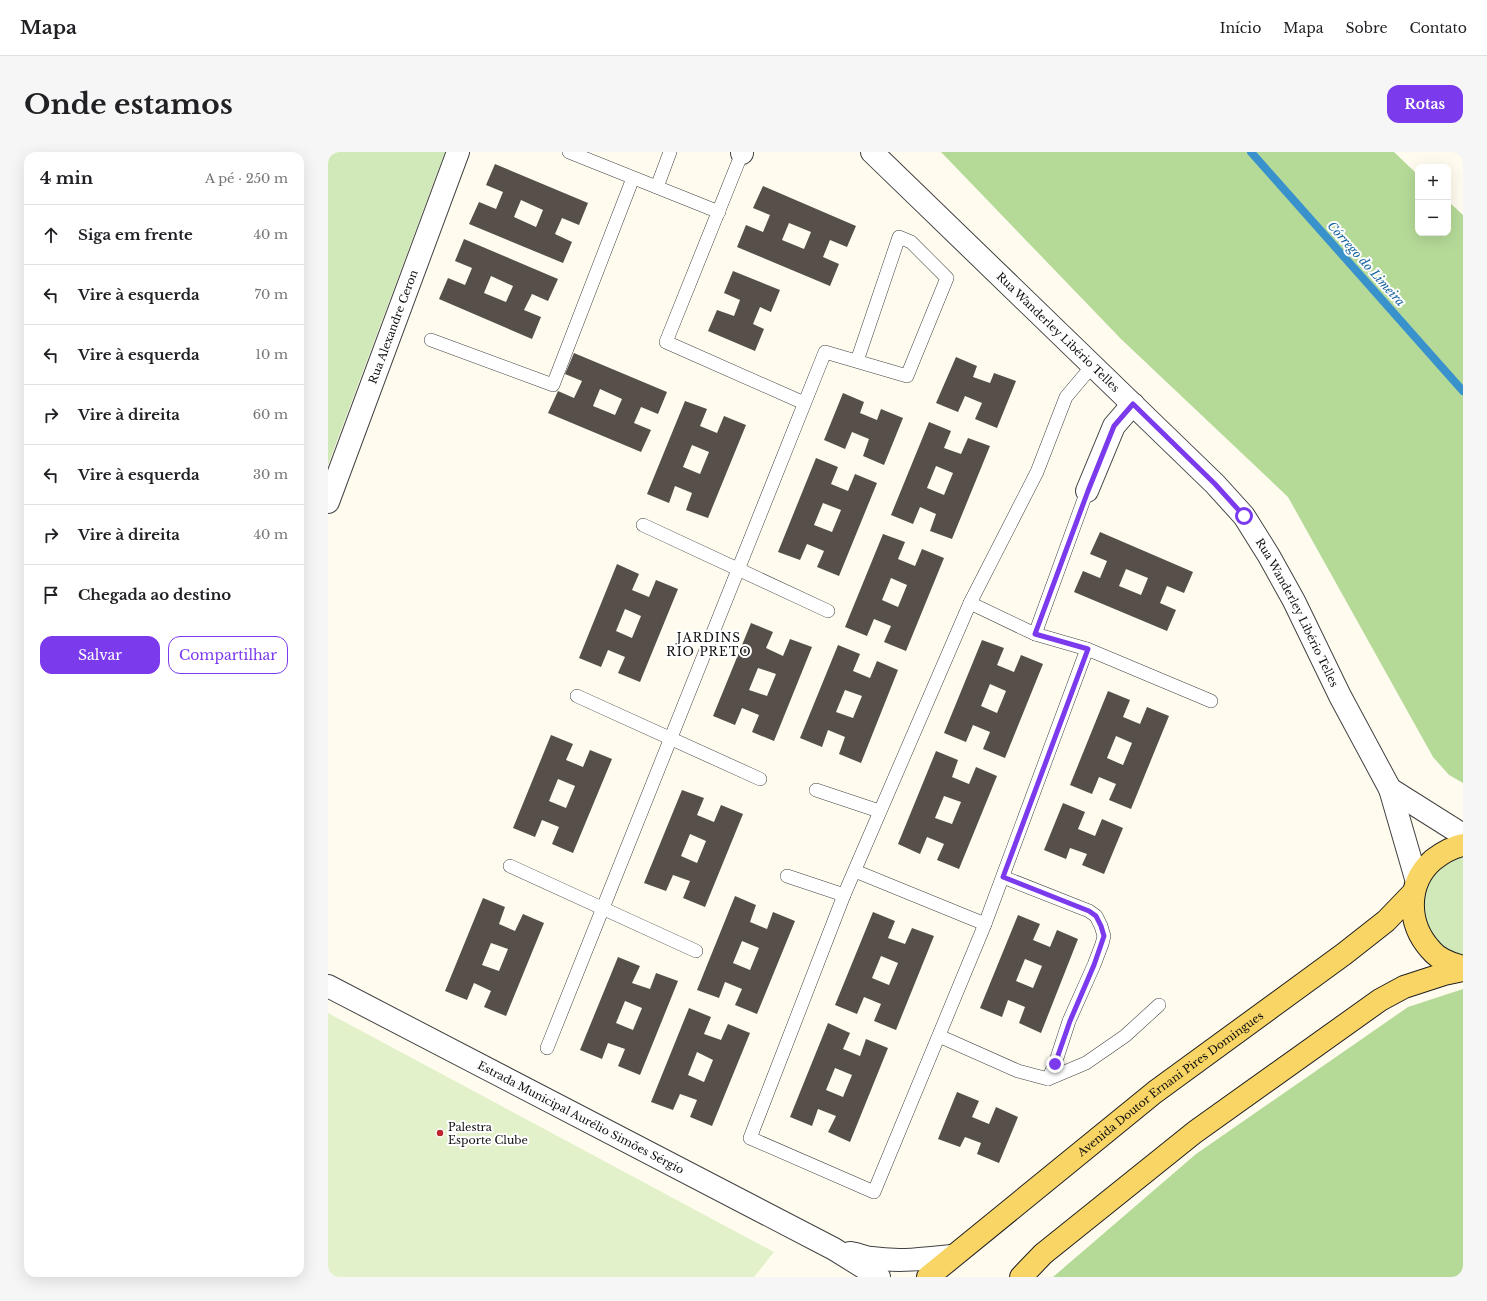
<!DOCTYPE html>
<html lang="pt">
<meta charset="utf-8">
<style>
body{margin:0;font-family:"Libre Baskerville",serif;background:#f6f6f6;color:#202124}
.controls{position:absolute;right:12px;top:12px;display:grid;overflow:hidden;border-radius:8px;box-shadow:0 4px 16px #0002}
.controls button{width:36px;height:36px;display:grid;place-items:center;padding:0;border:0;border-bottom:1px solid #e0e0e0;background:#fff;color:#202124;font:20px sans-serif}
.stop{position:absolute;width:12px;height:12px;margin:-9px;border:3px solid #7c3aed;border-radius:50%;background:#fff}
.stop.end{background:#7c3aed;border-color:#fff;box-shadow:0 1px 4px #0008}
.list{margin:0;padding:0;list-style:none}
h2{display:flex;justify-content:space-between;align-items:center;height:52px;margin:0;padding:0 16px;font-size:17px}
h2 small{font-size:13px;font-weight:400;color:#757577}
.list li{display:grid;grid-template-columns:26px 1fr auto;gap:12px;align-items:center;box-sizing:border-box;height:60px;padding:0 16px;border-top:1px solid #e0e0e0}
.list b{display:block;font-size:15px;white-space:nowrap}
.list em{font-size:13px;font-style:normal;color:#757577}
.actions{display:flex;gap:8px;padding:12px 16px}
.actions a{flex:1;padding:9px 0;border:1px solid #7c3aed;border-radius:12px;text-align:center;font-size:14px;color:#7c3aed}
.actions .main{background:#7c3aed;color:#fff}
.icon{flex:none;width:22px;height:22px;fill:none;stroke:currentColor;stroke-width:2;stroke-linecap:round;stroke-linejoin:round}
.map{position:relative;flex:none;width:1135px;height:1125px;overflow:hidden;border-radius:12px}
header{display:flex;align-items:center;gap:24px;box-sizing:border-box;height:56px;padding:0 20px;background:#fff;border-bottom:1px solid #e0e0e0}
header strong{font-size:19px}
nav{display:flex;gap:22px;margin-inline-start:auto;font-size:14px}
.intro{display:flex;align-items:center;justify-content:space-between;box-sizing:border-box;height:96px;padding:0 24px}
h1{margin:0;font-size:28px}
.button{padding:10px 18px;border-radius:12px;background:#7c3aed;color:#fff;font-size:14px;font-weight:700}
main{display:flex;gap:24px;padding:0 24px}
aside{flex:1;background:#fff;border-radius:12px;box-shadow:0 4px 16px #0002}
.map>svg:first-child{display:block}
.green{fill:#d1e9b8}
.forest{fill:#b5da98}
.pitch{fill:#e3f1ca}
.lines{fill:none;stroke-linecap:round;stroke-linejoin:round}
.stream{stroke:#3a92cd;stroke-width:8}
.building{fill:#574f4a;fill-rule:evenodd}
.service-casing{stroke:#414141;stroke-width:14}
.minor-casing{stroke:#414141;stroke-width:24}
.primary-casing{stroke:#1f1f1f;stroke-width:24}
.service{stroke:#fff;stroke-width:13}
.minor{stroke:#fff;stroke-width:22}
.primary{stroke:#f8d565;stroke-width:22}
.route{stroke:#7c3aed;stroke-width:5}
.poi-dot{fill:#be252c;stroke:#fff;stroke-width:1.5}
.labels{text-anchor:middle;stroke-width:4;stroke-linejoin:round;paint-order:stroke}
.street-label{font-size:11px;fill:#0e0e0e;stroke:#fff}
.poi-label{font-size:11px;fill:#0e0e0e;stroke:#fff;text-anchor:start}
.water-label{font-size:12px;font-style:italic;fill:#1763a0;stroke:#fff}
.neighbourhood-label{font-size:12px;letter-spacing:1px;fill:#0e0e0e;stroke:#fff}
</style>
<header>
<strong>Mapa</strong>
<nav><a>Início</a><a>Mapa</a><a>Sobre</a><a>Contato</a></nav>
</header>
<div class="intro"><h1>Onde estamos</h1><a class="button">Rotas</a></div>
<main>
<aside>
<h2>4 min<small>A pé · 250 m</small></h2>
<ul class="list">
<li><svg class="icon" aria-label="ahead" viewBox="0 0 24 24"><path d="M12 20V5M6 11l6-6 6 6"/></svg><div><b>Siga em frente</b></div><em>40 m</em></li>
<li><svg class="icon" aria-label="left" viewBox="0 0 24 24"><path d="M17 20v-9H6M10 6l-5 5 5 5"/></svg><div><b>Vire à esquerda</b></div><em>70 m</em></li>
<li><svg class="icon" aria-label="left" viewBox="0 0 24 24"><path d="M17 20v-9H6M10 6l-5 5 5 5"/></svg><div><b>Vire à esquerda</b></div><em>10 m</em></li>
<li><svg class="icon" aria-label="right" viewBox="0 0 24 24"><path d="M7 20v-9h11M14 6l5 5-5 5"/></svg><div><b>Vire à direita</b></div><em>60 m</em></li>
<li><svg class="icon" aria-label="left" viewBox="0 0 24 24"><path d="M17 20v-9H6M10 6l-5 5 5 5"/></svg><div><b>Vire à esquerda</b></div><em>30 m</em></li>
<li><svg class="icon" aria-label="right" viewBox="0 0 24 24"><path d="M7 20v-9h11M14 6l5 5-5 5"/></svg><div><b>Vire à direita</b></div><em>40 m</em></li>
<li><svg class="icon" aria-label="arrive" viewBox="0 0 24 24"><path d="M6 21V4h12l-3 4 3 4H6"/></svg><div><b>Chegada ao destino</b></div></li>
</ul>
<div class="actions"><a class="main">Salvar</a><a>Compartilhar</a></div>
</aside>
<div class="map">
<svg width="1135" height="1125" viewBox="0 0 1135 1125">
<rect width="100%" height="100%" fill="#fffcef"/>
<g class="green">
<polygon points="0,0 117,0 0,313"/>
<polygon points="1135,699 1135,809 1099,784 1093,740 1098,726"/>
</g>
<g class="forest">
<polygon points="613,0 1066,0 1090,23 1090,81 1120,81 1120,49 1135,63 1135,631 1121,623 1105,605 960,345 793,187"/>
<polygon points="1135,837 1135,1125 725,1125 868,1002 1080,855"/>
</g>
<polygon class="pitch" points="0,861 446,1100 426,1125 0,1125"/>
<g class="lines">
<polyline class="stream" points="923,0 1135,239"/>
</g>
<g class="building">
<path d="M167 12 260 51 251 73 234 66 227 82 244 90 235 111 141 72 151 50 168 57 175 40 158 33ZM193 48 215 58 208 75 186 65Z"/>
<path d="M435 34 528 74 519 95 502 88 495 105 511 112 502 134 409 95 418 73 435 80 442 63 425 56ZM461 71 483 80 476 97 454 88Z"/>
<path d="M136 87 230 127 220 149 204 142 196 158 213 165 204 187 111 147 120 126 137 133 144 116 127 109ZM163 124 185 134 178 150 156 141Z"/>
<polygon points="405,119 452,138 443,160 432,155 425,172 436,177 427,199 380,179 389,158 406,164 412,148 396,141"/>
<path d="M246 201 339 240 330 262 313 255 306 271 323 278 313 300 220 261 230 239 246 246 254 229 237 222ZM272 237 294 247 287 263 265 254Z"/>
<polygon points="628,205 649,214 645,225 662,231 666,221 688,229 669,276 647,267 654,251 637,244 630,260 608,251"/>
<polygon points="515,241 536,250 532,261 549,268 553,257 575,266 556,313 535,304 541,287 524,280 517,297 496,288"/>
<path d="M357 249 379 257 372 274 389 281 396 264 418 273 380 366 358 358 364 341 347 334 341 351 319 342ZM364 293 381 300 372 322 355 315Z"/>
<path d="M601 270 623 279 616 296 633 302 640 286 662 294 624 387 602 379 608 362 592 355 585 372 563 363ZM608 314 625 321 616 343 599 336Z"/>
<path d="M488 306 510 315 503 332 520 339 527 322 549 331 511 424 489 415 496 399 479 392 472 408 450 400ZM495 351 513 358 504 380 486 373Z"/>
<path d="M772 380 865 420 856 441 839 434 832 451 848 458 839 479 746 440 755 419 772 426 779 409 762 402ZM798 417 820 426 813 443 791 434Z"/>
<path d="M555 382 577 390 570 407 587 414 594 397 616 406 578 499 556 490 563 474 546 467 539 484 517 475ZM563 426 579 433 570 455 554 448Z"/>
<path d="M289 412 311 422 304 438 321 445 328 428 350 437 312 530 290 521 297 505 280 498 273 515 251 506ZM297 457 313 464 304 486 288 479Z"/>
<path d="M423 471 445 480 438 496 455 504 462 487 484 495 446 589 424 580 431 563 414 556 407 573 385 564ZM430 516 448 522 439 544 421 538Z"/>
<path d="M654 488 676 496 669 513 686 520 693 503 715 512 677 606 655 597 662 580 645 573 638 590 616 581ZM662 532 678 539 669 561 653 554Z"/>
<path d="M510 493 532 502 525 519 542 526 549 509 570 518 533 611 511 602 517 585 500 578 494 595 472 586ZM517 538 534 544 525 566 508 560Z"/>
<path d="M780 539 802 548 795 565 812 572 819 555 841 564 803 657 781 648 788 632 771 625 764 642 742 633ZM788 584 804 591 795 613 779 606Z"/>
<path d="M223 583 245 592 238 608 255 615 262 598 284 607 245 701 224 692 231 675 214 668 207 685 185 676ZM230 627 247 634 238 656 221 649Z"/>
<path d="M608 599 630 608 624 625 641 632 648 615 669 624 631 717 609 708 616 692 599 685 592 702 570 692ZM616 644 633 650 624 672 607 666Z"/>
<path d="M354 638 376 646 369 663 386 670 393 653 415 662 377 755 355 746 362 729 345 723 338 739 316 731ZM362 682 378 689 369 711 353 704Z"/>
<polygon points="735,651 757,660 750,677 767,684 774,667 795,676 776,722 754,713 759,702 742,696 738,707 716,698"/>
<path d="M407 744 428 753 422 770 439 777 445 760 467 769 429 862 407 853 414 837 397 830 391 846 369 838ZM414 789 431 796 422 818 405 811Z"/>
<path d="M155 746 177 755 171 772 187 779 195 762 216 771 178 864 156 855 163 839 146 831 139 848 117 839ZM163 791 180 797 171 819 154 813Z"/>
<path d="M545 760 567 769 560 786 577 792 584 776 606 784 568 878 546 869 553 852 536 845 529 862 507 853ZM553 804 570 811 561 833 544 826Z"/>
<path d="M690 763 712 772 705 788 722 795 729 778 750 787 713 881 691 871 697 855 680 848 674 865 652 856ZM697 807 714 814 705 836 688 829Z"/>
<path d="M290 805 312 814 304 831 322 837 328 821 350 829 312 923 290 914 297 897 280 891 274 907 252 898ZM297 849 314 856 305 878 288 871Z"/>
<path d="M361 856 383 865 376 882 393 888 400 872 422 881 384 974 362 965 369 948 352 942 345 958 323 950ZM369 900 385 908 376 930 360 923Z"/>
<path d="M500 871 522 881 515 897 532 904 538 887 560 896 522 990 500 980 508 964 490 957 484 974 462 965ZM507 916 524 923 515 945 498 938Z"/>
<polygon points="629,940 651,949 644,965 661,972 668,955 690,965 671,1011 649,1002 653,991 637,985 632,995 610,987"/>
</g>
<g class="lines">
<defs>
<g id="service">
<polyline points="241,0 391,60"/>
<polyline points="414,1 338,190 476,251"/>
<polyline points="329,35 342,0"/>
<polyline points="103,188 225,233 305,26"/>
<polyline points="315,373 500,459"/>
<polyline points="642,451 707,482 759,497 883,549"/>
<polyline points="707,482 759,339"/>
<polyline points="759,497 657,772 546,1040 422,986 516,743 642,451 709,320 738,245 765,213"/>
<polyline points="249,544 432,627"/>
<polyline points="488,638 551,659"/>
<polyline points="182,714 368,799"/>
<polyline points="527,719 657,772"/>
<polyline points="459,724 516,743"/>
<polyline points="675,725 761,759 768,764 773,774 776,784 774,792 766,813 741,869 727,912 720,927"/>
<polyline points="611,884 690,919 720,927 758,911 797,884 831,853"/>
<polyline points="219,896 497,200 579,224 619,126 583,90 571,85 529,209"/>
</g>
<g id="minor">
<path id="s1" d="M544 0 887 332 916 364 941 404 966 449 1012 544 1062 637 1089 730"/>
<polyline points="414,1 414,0"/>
<polyline points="759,339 786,274 805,252"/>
<path id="s2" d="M0 350 130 0"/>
<polyline points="1062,637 1135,683"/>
<path id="s3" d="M0 834 506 1097 551 1125"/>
<path d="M522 1101C529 1102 536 1105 543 1106 570 1110 597 1107 624 1104"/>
</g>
<g id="primary">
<path d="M1135 693C1124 695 1114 701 1105 708 1078 732 1079 772 1103 798 1111 808 1124 812 1135 815"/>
<path id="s4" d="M600 1125 827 940 1016 802 1058 769 1086 740"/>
<polyline points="693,1125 715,1102 867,980 1052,848 1076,835 1116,822 1135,818"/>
</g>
</defs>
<use href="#service" class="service-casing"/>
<use href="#minor" class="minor-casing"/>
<use href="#primary" class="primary-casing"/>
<use href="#service" class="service"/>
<use href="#minor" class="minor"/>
<use href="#primary" class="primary"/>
</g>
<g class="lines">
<polyline class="route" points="727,912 742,869 766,813 776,784 773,774 768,764 761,759 675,725 760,497 707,482 760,339 786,274 805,252 887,332 916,364"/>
</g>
<circle class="poi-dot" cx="112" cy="981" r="4"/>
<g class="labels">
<g class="street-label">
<text dy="4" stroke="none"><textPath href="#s2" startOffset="187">Rua Alexandre Ceron</textPath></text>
<text dy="4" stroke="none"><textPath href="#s1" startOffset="259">Rua Wanderley Libério Telles</textPath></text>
<text dy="4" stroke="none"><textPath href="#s1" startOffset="631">Rua Wanderley Libério Telles</textPath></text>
<text dy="4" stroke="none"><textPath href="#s4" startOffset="310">Avenida Doutor Ernani Pires Domingues</textPath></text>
<text dy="4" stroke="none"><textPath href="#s3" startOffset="285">Estrada Municipal Aurélio Simões Sérgio</textPath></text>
</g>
<g class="poi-label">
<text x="120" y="979">Palestra<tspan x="120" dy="13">Esporte Clube</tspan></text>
</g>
<g class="water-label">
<text transform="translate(1038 112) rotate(48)" y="4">Córrego do Limeira</text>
</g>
<g class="neighbourhood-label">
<text x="381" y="490">JARDINS<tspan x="381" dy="14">RIO PRETO</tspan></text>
</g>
</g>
</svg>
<div class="controls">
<button>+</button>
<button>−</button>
</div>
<div class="stop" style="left:916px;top:364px"></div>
<div class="stop end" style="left:727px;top:912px"></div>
</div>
</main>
